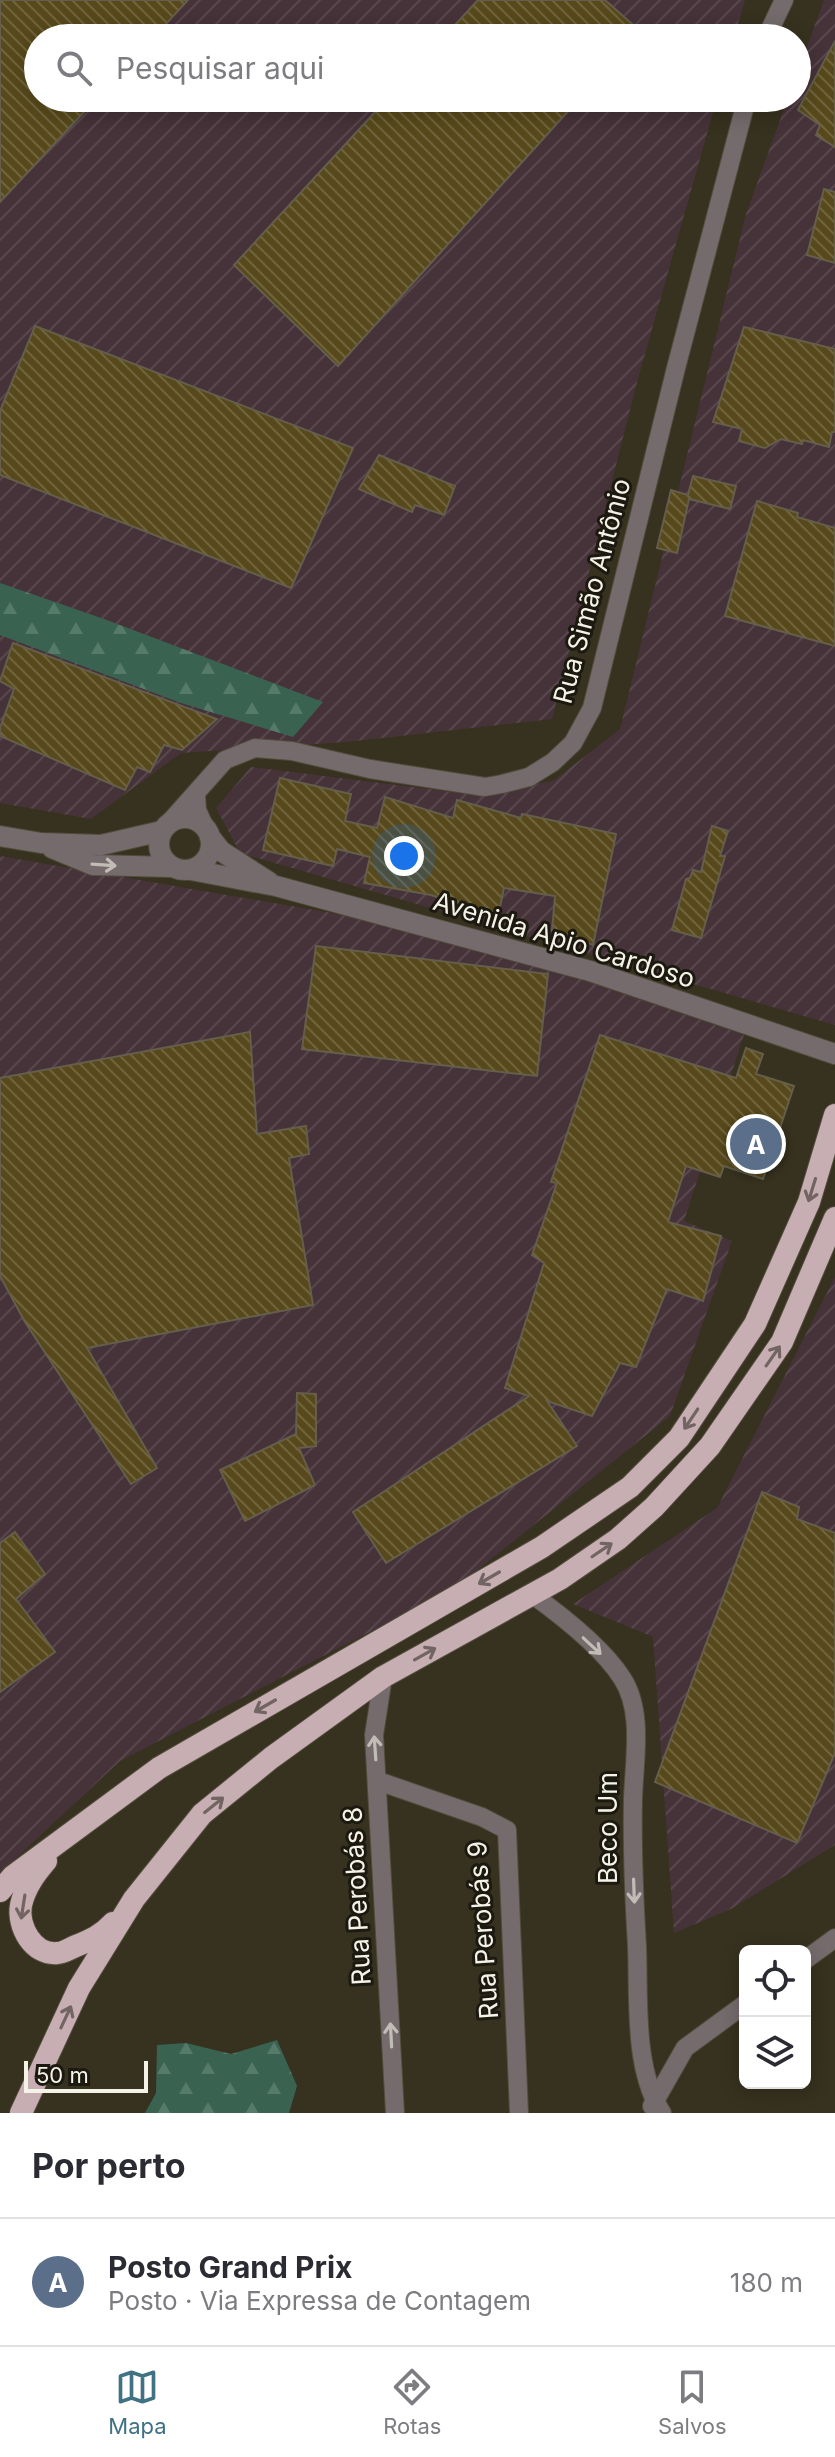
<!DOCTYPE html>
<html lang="pt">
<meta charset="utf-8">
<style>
body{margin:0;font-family:Inter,sans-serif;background:#f2f2f3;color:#2b2b33}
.controls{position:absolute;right:24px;bottom:24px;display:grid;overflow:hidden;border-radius:12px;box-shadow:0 4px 20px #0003}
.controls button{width:72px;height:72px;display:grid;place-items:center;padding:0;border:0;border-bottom:2px solid #e1e1e2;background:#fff;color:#2b2b33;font:40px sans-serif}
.scale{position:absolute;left:24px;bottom:20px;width:124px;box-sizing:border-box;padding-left:8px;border:4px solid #f5f2e7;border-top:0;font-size:22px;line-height:28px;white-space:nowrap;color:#f5f2e7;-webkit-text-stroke:6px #1c1911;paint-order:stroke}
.you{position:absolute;left:404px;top:856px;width:28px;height:28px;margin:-20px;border:6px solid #fff;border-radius:50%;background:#1a73e8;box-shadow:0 0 0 12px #1a73e833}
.badge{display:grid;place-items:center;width:52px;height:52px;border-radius:50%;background:#407283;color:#fff;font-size:26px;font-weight:700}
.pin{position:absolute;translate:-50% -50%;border:4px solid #fff;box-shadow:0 2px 8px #0006}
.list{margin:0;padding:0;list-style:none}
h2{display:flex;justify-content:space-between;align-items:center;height:104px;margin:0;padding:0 32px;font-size:34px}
h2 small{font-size:26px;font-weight:400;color:#7c7c81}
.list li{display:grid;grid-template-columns:52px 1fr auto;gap:24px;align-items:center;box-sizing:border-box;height:128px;padding:0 32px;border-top:2px solid #e1e1e2}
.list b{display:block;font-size:30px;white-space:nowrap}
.list p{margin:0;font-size:26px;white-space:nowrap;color:#7c7c81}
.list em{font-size:26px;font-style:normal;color:#7c7c81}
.icon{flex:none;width:44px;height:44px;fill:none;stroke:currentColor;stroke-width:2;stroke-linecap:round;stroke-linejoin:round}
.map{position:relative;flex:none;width:835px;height:2113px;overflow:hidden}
.search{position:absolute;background:#fff;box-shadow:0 4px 20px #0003;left:24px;right:24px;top:24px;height:88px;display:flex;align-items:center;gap:20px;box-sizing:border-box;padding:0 28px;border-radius:44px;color:#7c7c81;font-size:30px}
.sheet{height:232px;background:#fff}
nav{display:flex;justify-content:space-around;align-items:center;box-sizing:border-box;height:112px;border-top:2px solid #e1e1e2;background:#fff;font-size:22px;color:#7c7c81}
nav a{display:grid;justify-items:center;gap:4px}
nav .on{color:#407283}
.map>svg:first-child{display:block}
.industrial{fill:url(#industrial-furrows)}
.forest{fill:url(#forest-firs)}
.building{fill:url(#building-back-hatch);stroke:#645e4b;stroke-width:2}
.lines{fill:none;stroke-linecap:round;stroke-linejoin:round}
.minor-casing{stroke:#524c3b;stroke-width:20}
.tertiary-casing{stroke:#524c3b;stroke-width:22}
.trunk-casing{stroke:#524c3b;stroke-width:24}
.minor{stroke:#756b6d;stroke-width:18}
.tertiary{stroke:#756b6d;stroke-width:20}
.trunk{stroke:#c6aeb2;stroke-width:22}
.oneway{stroke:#c2bcb6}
.oneway2{stroke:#716462}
.labels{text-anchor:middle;stroke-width:6;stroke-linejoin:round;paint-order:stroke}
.street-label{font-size:26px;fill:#f5f2e7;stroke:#1c1911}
</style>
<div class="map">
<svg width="835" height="2113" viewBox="0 0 835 2113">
<defs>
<pattern id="industrial-furrows" width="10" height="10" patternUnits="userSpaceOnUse" patternTransform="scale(2)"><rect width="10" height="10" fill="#463339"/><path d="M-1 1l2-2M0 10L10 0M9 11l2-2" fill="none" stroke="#58474c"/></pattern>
<pattern id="forest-firs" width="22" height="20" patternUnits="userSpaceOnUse" patternTransform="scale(2)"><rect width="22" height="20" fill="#396350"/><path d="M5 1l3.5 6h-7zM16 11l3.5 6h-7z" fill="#567a69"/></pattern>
<pattern id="building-back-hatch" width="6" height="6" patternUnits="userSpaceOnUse" patternTransform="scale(2)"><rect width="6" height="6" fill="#57491b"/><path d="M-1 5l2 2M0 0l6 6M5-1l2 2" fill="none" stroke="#70643c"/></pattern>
</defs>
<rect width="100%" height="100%" fill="#37311f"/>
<g class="industrial">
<polygon points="0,0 745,0 734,38 38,38 38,98 717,98 636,386 552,719 346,742 181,753 91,819 0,803"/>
<polygon points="824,0 835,0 835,1025 240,853 216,808 251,767 469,794 553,781 620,729 746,214 788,98 797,98 797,74"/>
<polygon points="0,856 361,918 565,974 744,1035 684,1221 732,1241 670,1416 455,1588 120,1761 0,1873"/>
<polygon points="835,1277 835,1845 731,1909 674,1933 653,1637 573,1604 717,1508"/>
</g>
<g class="forest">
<polygon points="0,583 104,619 323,702 293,737 181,703 0,635"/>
<polygon points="277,2040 297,2086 289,2113 145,2113 156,2093 157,2045 186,2043 231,2054"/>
</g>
<g class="building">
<polygon points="0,0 188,0 153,38 38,38 38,98 97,98 0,202"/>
<polygon points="478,0 605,0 640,31 633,38 443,38"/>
<polygon points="835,41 835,147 816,135 820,125 798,110"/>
<polygon points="388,98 580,98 338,366 234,265"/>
<polygon points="824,189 835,192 835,263 807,255"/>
<polygon points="35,326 353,448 291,588 0,475 0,411"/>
<polygon points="744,327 835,349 835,432 832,432 829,447 803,440 802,444 781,439 765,448 739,441 742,429 713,422"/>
<polygon points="379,455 455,486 444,515 415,505 412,512 359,489"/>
<polygon points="693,476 736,486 730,509 689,499 677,553 657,548 671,490 688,495"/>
<polygon points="757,501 798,513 797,517 835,528 835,646 725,616"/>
<polygon points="13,643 217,719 182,750 164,745 150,772 137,767 125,790 0,736 0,728 14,689 0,681"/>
<polygon points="280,778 351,794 345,821 377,828 385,797 453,818 457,800 521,818 522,814 616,834 593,945 552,931 555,896 504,888 498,916 431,895 364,883 370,857 337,849 333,866 263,850"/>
<polygon points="712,826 728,831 720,856 725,856 701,938 672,930 686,879 690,878 693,870 701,872"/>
<polygon points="316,946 548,974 537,1076 302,1049"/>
<polygon points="250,1032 257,1134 306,1126 309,1154 289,1158 313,1305 87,1348 157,1468 131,1484 25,1322 0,1276 0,1078"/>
<polygon points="600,1035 736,1078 746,1048 763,1054 756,1074 794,1086 763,1179 724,1166 720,1177 686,1166 668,1222 721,1236 703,1301 667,1289 636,1367 620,1363 592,1416 547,1401 577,1446 386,1563 353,1512 529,1396 505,1388 544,1263 532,1255 557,1183 551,1182"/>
<polygon points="297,1393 316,1394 316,1446 299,1448 315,1485 245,1521 220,1470 296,1434"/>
<polygon points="762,1492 799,1507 797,1519 835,1533 835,1753 797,1843 655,1782"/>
<polygon points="15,1532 45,1574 16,1599 55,1652 0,1692 0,1543"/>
</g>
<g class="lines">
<defs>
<g id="minor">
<polyline points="766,38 784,0"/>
<polyline points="196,795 197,810 205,828"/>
<polyline points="169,823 225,760 255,748 292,751 370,769 485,787 502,784 529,777 553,762 573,743 592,708 676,368 747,98"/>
<path d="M533 1595C562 1616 603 1648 622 1678 644 1711 634 1761 633 1799 632 1848 634 1897 637 1946 639 1997 633 2069 662 2113"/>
<polyline points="383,1677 374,1735 395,2113"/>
<polyline points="378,1781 482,1817 507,1830 519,2113"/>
<polyline points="805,1960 835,1938"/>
<polyline points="652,2106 685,2048 745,2004"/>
</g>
<g id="tertiary">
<circle cx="185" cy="844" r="26"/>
<polyline points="0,836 41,843 101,845 162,831"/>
<polyline points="210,837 221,851 269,882"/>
<polyline points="52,848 93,865 171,867"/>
<polyline points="191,870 276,886 590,971 835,1054"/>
</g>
<g id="trunk">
<path d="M46 1861C35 1874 25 1887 21 1905 17 1926 33 1956 58 1953 63 1953 71 1948 76 1946 91 1940 102 1935 113 1923"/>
<polyline points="0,1891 13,1876 159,1768 542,1547 630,1487 679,1438 755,1324 809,1202 835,1115"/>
<polyline points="21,2113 79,1988 134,1899 202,1814 271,1758 383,1677 560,1579 618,1539 654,1507 710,1446 782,1342 835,1218"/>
</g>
</defs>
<use href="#minor" class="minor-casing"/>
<use href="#tertiary" class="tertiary-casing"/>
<use href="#trunk" class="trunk-casing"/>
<use href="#minor" class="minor"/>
<use href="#tertiary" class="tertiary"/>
<use href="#trunk" class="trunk"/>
</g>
<defs><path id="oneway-shaft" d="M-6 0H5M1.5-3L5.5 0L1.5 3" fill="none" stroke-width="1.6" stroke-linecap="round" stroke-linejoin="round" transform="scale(2)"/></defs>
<g class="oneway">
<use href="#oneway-shaft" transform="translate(104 865) rotate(4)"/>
<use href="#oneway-shaft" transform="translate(592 1646) rotate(43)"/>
<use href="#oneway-shaft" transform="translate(375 1748) rotate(-94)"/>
<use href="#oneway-shaft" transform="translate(634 1891) rotate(88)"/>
<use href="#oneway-shaft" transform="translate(391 2035) rotate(-93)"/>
</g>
<g class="oneway2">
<use href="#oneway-shaft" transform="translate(812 1190) rotate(107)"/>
<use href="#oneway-shaft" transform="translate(773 1356) rotate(-55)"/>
<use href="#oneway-shaft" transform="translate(691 1419) rotate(124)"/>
<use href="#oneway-shaft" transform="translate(602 1550) rotate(-34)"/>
<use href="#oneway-shaft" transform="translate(489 1578) rotate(150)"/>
<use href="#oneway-shaft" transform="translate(425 1654) rotate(-29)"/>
<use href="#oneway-shaft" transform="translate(265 1706) rotate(150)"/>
<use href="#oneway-shaft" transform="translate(214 1805) rotate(-39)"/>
<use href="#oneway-shaft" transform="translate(23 1907) rotate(99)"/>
<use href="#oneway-shaft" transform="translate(66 2017) rotate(-65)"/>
</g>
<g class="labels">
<g class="street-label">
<text transform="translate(592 591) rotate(-75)" y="9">Rua Simão Antônio</text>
<text transform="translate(564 940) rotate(17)" y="9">Avenida Apio Cardoso</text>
<text transform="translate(608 1828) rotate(-90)" y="9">Beco Um</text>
<text transform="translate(357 1896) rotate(-93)" y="9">Rua Perobás 8</text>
<text transform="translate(483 1930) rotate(-94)" y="9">Rua Perobás 9</text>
</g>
</g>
</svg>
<div class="controls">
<button><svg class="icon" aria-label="locate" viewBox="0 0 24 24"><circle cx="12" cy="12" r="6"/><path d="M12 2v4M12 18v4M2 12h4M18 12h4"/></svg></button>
<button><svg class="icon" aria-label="layers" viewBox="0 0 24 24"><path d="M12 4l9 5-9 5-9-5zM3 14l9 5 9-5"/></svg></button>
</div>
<div class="scale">50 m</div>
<div class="you"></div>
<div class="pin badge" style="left:756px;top:1144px;background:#5c6f8a">A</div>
<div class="search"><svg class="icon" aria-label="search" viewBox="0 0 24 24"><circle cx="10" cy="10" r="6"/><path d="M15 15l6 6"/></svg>Pesquisar aqui</div>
</div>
<section class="sheet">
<h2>Por perto<small></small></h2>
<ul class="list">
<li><span class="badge" style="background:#5c6f8a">A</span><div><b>Posto Grand Prix</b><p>Posto · Via Expressa de Contagem</p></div><em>180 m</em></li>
</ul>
</section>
<nav>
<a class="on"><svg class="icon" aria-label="map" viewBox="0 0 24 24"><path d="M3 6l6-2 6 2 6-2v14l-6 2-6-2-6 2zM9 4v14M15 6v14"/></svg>Mapa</a>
<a><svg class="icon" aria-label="directions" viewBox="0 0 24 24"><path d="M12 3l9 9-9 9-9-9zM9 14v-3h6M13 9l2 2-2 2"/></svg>Rotas</a>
<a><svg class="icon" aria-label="saved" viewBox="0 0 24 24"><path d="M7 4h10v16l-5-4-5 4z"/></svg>Salvos</a>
</nav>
